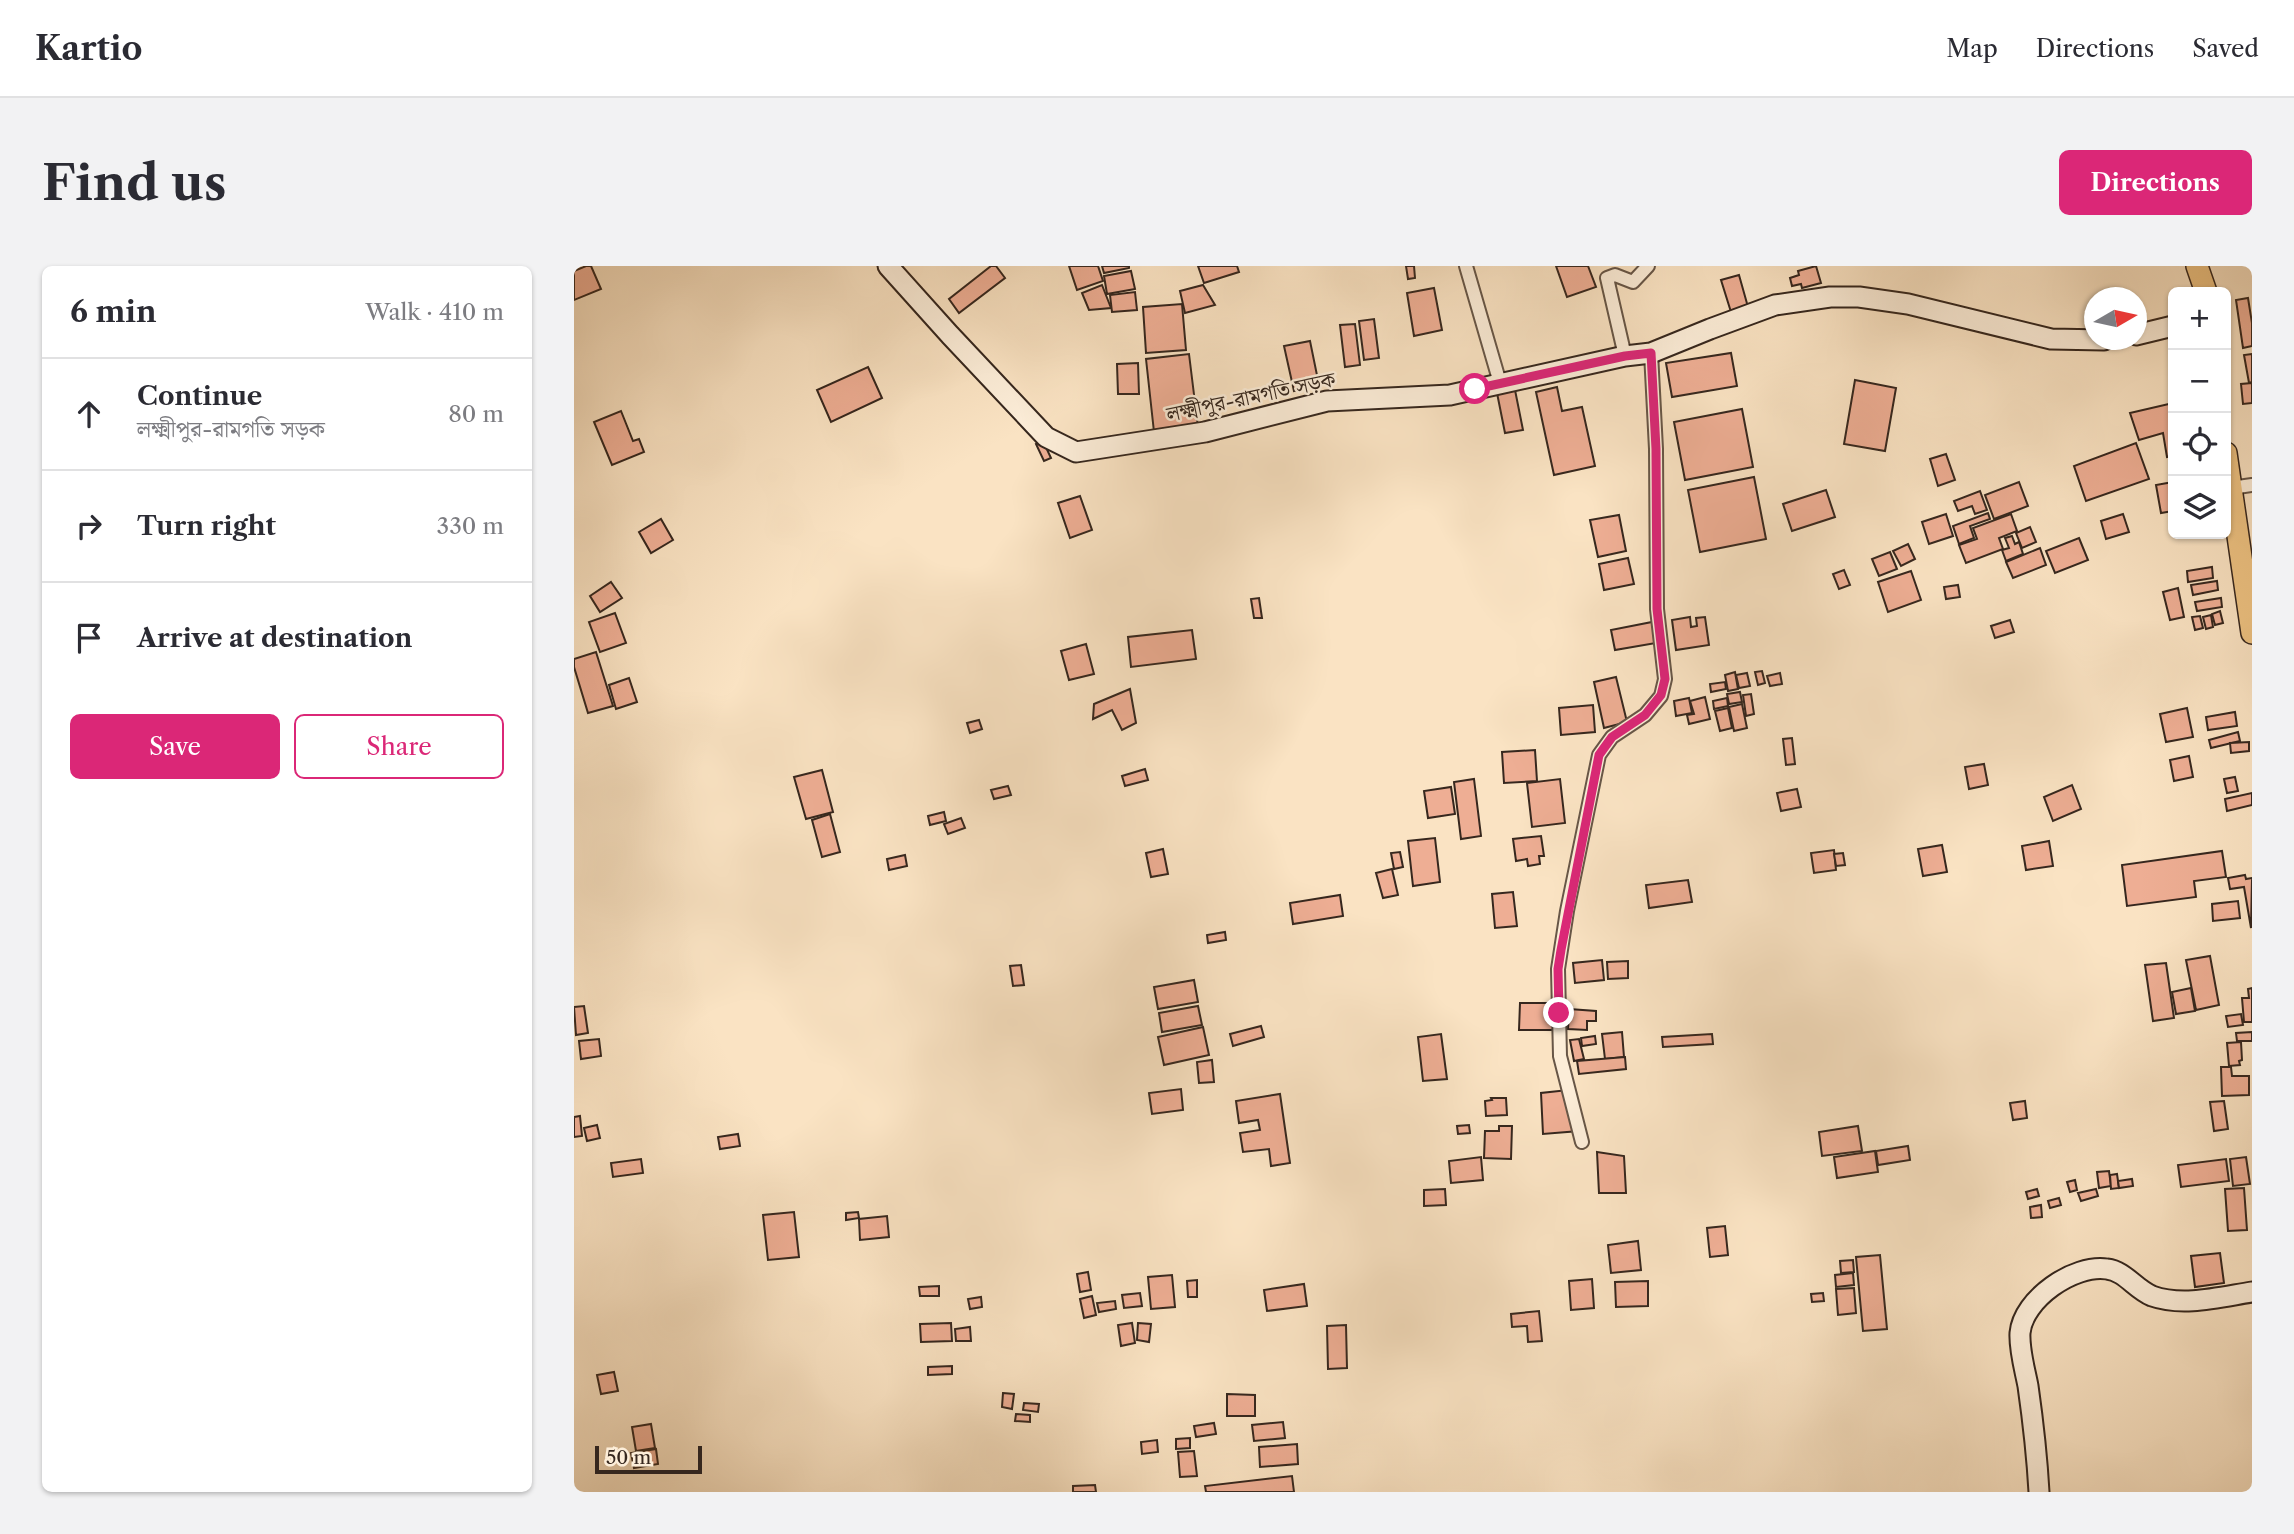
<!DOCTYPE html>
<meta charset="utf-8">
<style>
body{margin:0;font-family:"Libre Caslon Text","Noto Serif Bengali",serif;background:#f2f2f3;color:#2b2b33}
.controls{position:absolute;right:21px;top:21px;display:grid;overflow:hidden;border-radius:10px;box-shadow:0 2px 5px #0004}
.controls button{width:63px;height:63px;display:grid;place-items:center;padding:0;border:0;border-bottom:2px solid #e1e1e2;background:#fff;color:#2b2b33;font:35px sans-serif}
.compass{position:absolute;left:1510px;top:21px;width:63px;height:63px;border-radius:50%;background:#fff;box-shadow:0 2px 5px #0004;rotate:81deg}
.scale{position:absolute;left:21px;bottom:18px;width:107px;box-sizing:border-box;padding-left:7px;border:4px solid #36271e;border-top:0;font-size:19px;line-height:24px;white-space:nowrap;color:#36271e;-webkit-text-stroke:5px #fcedd8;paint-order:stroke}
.stop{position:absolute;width:21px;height:21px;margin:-16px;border:5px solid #db2777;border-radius:50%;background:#fff}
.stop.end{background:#db2777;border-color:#fff;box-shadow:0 2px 7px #0008}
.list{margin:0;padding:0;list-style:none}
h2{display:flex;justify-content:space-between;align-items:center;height:91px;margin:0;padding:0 28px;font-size:30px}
h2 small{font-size:23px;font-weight:400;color:#7c7c81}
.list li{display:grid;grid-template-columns:46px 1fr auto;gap:21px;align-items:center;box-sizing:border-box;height:112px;padding:0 28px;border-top:2px solid #e1e1e2}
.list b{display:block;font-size:26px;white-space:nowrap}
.list p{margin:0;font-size:23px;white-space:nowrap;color:#7c7c81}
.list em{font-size:23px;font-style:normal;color:#7c7c81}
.actions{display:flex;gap:14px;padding:21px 28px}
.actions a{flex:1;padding:16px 0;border:2px solid #db2777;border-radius:10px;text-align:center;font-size:24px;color:#db2777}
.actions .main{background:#db2777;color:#fff}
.icon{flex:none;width:38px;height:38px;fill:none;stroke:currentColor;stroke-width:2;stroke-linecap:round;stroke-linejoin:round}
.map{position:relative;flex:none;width:1678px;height:1226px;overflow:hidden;border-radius:10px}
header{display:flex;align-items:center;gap:42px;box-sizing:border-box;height:98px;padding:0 35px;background:#fff;border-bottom:2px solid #e1e1e2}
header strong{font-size:33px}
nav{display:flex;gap:38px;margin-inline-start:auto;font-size:24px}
.intro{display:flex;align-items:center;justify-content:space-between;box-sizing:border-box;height:168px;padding:0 42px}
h1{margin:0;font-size:49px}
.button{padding:18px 32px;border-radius:10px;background:#db2777;color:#fff;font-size:24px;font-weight:700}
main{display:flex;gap:42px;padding:0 42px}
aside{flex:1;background:#fff;border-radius:10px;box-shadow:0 2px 5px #0004}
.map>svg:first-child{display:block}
.building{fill:#eeae94;stroke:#36271e;stroke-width:2}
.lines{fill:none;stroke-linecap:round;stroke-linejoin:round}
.street-casing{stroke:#675647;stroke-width:16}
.secondary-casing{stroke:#36271e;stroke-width:23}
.primary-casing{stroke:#36271e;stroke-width:24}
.street{stroke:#fcedd8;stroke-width:12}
.secondary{stroke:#fcedd8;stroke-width:19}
.primary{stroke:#edc282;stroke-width:21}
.route{stroke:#db2777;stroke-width:9}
.labels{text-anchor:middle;stroke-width:5;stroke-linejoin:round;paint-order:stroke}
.street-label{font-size:21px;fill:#36271e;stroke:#fcedd8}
</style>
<header>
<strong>Kartio</strong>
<nav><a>Map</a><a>Directions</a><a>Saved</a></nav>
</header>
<div class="intro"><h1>Find us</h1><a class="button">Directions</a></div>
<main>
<aside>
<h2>6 min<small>Walk · 410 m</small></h2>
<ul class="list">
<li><svg class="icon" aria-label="ahead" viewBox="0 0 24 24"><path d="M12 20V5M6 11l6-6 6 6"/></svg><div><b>Continue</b><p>লক্ষ্মীপুর-রামগতি সড়ক</p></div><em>80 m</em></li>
<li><svg class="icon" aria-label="right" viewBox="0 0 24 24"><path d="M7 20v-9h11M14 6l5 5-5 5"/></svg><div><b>Turn right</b></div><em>330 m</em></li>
<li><svg class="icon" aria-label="arrive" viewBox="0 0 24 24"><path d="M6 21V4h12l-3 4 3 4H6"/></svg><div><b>Arrive at destination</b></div></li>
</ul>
<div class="actions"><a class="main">Save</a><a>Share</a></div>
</aside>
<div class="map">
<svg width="1678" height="1226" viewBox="0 0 1678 1226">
<rect width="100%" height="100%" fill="#fae3c3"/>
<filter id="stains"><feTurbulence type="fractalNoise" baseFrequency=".00286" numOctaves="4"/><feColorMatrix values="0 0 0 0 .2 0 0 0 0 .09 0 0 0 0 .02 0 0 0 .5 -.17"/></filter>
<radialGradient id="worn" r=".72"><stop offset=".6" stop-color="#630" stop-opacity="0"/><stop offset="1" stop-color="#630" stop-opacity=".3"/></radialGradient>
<g class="building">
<polygon points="12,0 17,0 27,23 0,34 0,5"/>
<polygon points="417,0 422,0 431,12 385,47 375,33"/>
<polygon points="495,0 524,0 529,15 503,24"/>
<polygon points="528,0 555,0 555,2 530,7"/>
<polygon points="624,0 663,0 665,6 630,17"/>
<polygon points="832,0 840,0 841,12 834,13"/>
<polygon points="982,0 1014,0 1022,21 993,31"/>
<polygon points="1242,0 1247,17 1228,22 1227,18 1218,20 1216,12 1225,9 1224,5"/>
<polygon points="557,5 561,23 533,28 530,10"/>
<polygon points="1165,9 1174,41 1157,46 1147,14"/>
<polygon points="528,19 537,42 515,44 508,27"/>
<polygon points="629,19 641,39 611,47 606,25"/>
<polygon points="860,22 868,64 840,70 833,27"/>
<polygon points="561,26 563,44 538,46 536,29"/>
<polygon points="1674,32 1678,57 1678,80 1669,82 1662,34"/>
<polygon points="608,38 612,84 572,87 569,41"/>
<polygon points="800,53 805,92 790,94 785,55"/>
<polygon points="781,58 786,99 771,101 766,59"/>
<polygon points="736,75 745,119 720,125 710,80"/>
<polygon points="1157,87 1163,120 1098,131 1092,97"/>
<polygon points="615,88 624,161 580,166 572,93"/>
<polygon points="1678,88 1678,116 1675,117 1670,89"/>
<polygon points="564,97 565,128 544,128 543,98"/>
<polygon points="294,101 308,132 257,156 243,124"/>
<polygon points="1281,114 1322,122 1311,185 1270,178"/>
<polygon points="1678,117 1678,137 1669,138 1667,118"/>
<polygon points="940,119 949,164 931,167 922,122"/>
<polygon points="983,121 988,145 1008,141 1021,200 980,209 962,126"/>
<polygon points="1599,137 1599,190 1593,191 1589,167 1565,174 1556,147"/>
<polygon points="1168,143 1179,201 1111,214 1100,156"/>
<polygon points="47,145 59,175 65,173 70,186 38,199 20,156"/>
<polygon points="469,175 477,192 470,195 462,178"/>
<polygon points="1562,177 1575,213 1512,235 1500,200"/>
<polygon points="1372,188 1381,214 1364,220 1356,193"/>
<polygon points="1180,211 1192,273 1126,286 1114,224"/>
<polygon points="1445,216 1454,240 1420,253 1411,229"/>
<polygon points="1599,216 1599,245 1587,247 1582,219"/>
<polygon points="1252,224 1261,251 1218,265 1209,238"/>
<polygon points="1406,225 1413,244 1401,248 1398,240 1384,245 1380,235"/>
<polygon points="506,230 518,264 496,272 484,237"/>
<polygon points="1414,247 1416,253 1396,260 1400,272 1385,278 1379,260"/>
<polygon points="1372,248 1379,270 1355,278 1348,256"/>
<polygon points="1437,248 1443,265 1425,272 1429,283 1392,297 1385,279 1403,273 1399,262"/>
<polygon points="1549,248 1555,266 1532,273 1527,255"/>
<polygon points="1045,249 1052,285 1024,291 1016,254"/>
<polygon points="87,253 99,274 77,287 65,266"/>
<polygon points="1456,261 1462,276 1448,282 1442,267"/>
<polygon points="1438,270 1441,278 1445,276 1449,288 1432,295 1428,284 1435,282 1431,272"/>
<polygon points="1505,272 1514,294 1481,307 1472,285"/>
<polygon points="1334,278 1341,293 1327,300 1319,285"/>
<polygon points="1466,282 1472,299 1439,312 1432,296"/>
<polygon points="1316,286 1323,303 1305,310 1298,293"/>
<polygon points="1054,292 1060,318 1030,324 1025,298"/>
<polygon points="1638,301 1639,312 1614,316 1613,305"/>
<polygon points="1270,304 1276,319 1265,323 1259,308"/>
<polygon points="1337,305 1347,334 1314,346 1304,316"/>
<polygon points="1643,315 1644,324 1619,329 1617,319"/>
<polygon points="37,316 48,332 26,346 16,330"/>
<polygon points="1384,319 1386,331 1372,333 1370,321"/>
<polygon points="1604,322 1610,351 1596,354 1589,326"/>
<polygon points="685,332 688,352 680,352 677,333"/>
<polygon points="1647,332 1648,341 1623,345 1621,336"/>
<polygon points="1646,345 1649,357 1641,359 1638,348"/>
<polygon points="41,347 52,377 26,386 15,356"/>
<polygon points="1637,349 1639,361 1632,363 1629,351"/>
<polygon points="1626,350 1629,362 1621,364 1618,351"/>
<polygon points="1116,351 1117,361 1123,360 1122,352 1131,351 1135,379 1102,384 1098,354"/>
<polygon points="1436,354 1440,366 1421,372 1417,360"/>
<polygon points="1078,356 1082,377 1041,384 1037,364"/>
<polygon points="618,364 622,393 557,401 554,371"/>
<polygon points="512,378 520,408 495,414 487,385"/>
<polygon points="22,386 39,440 14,447 0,401 0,393"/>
<polygon points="1188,405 1191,417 1184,419 1181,406"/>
<polygon points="1161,406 1164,423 1154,425 1151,409"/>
<polygon points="1173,407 1176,420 1165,422 1162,409"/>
<polygon points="1206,407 1208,418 1196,420 1193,410"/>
<polygon points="1042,411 1053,456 1030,462 1020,416"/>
<polygon points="55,412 63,436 42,443 35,419"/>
<polygon points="1151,416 1152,423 1137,426 1136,418"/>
<polygon points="556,423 562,457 548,464 538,444 519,453 520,438"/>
<polygon points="1166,426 1168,436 1155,438 1153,428"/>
<polygon points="1177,428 1180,448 1172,450 1169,429"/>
<polygon points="1131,431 1136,453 1115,458 1113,449 1120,448 1116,435"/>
<polygon points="1115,432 1118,447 1102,450 1100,435"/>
<polygon points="1153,432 1154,440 1140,443 1139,435"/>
<polygon points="1168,438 1173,462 1160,465 1155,441"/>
<polygon points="1019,439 1021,466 987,469 985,442"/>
<polygon points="1154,442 1158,462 1146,465 1141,445"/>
<polygon points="1613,442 1619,471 1592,476 1586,448"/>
<polygon points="1661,446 1663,460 1634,464 1632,451"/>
<polygon points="405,454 408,463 396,467 393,457"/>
<polygon points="1664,466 1666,475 1637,482 1635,474"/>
<polygon points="1218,472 1221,498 1212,499 1209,473"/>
<polygon points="1675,476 1675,485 1657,487 1656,477"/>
<polygon points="961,484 963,515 930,517 928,486"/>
<polygon points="1615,490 1619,511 1600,515 1596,494"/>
<polygon points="1410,498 1414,519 1395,523 1391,501"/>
<polygon points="571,503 574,514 551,520 548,510"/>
<polygon points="248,504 259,546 232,553 220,511"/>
<polygon points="1661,511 1664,525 1653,527 1650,513"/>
<polygon points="900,513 907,570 887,573 880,516"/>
<polygon points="986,513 991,557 958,561 953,517"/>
<polygon points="1498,519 1507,543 1479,555 1470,531"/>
<polygon points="434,520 437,529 420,533 417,524"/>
<polygon points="877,521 881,548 854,552 850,525"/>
<polygon points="1223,523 1227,541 1207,545 1203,527"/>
<polygon points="1678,527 1678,539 1653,545 1651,533"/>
<polygon points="370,546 372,555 356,559 354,550"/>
<polygon points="256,548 266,586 248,591 238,554"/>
<polygon points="387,552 391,562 374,568 370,558"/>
<polygon points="967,570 970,590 965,590 966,598 954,600 953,593 942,595 939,573"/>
<polygon points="861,572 866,616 839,620 834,575"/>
<polygon points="1475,575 1479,600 1452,604 1448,580"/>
<polygon points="1368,579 1373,606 1349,610 1344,583"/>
<polygon points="589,583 594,608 577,611 572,587"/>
<polygon points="1260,584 1262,604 1240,607 1237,587"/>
<polygon points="1648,585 1652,611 1620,615 1622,631 1553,640 1548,599"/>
<polygon points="826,586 829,601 820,603 817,587"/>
<polygon points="1269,587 1271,599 1262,600 1260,588"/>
<polygon points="331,589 333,600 315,604 313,593"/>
<polygon points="818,603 824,629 809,632 802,607"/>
<polygon points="1671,609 1672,613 1678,612 1677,662 1670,621 1656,623 1654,612"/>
<polygon points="1114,614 1118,636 1075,642 1072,619"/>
<polygon points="939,626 943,660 921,662 918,628"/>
<polygon points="766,629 769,650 719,658 716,637"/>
<polygon points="1664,635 1666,652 1639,655 1638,638"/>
<polygon points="651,666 652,674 634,677 633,669"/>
<polygon points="1636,690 1645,739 1622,744 1612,694"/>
<polygon points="1028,694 1030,714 1001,717 999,697"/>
<polygon points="1054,695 1054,712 1034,713 1033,696"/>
<polygon points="1592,697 1600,752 1579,755 1571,699"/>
<polygon points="447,699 450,719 439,720 436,700"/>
<polygon points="620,714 624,736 584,743 580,721"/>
<polygon points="1617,722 1621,745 1602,748 1598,726"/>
<polygon points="1678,722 1678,756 1670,756 1668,732 1675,732 1674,723"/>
<polygon points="946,737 979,737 979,764 945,764"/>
<polygon points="10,740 14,767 2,769 0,741"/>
<polygon points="624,740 628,759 588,766 585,747"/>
<polygon points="995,743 1022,745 1022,755 1013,755 1013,764 994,763"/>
<polygon points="1667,748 1669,759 1654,761 1652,750"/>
<polygon points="687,760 690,771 659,780 656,768"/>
<polygon points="629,761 635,789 590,799 584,771"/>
<polygon points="1048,766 1050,791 1031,793 1028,768"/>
<polygon points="1678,766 1678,775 1663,775 1662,767"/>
<polygon points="867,768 873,813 849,815 844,771"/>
<polygon points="1138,768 1139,778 1089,781 1088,771"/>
<polygon points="1021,770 1022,778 1008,780 1007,772"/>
<polygon points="25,773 27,790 7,793 5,775"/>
<polygon points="1005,773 1010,793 1000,795 996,774"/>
<polygon points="1667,776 1668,794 1665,795 1666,799 1655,800 1653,777"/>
<polygon points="1051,791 1052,803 1005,808 1003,795"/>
<polygon points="638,794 640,816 625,817 623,796"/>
<polygon points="1647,801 1657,801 1658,810 1675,810 1675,829 1648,830"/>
<polygon points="607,823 609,844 578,848 575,827"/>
<polygon points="994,824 1005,865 969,868 967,827"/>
<polygon points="706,828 716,897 697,900 695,883 669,886 666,867 686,864 684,854 665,857 662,835"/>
<polygon points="917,832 932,832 933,849 912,850 911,835 918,834"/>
<polygon points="1451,835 1453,852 1439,854 1436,837"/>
<polygon points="1650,835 1654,863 1640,865 1636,836"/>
<polygon points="6,850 8,870 0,871 0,851"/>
<polygon points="23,859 26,872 13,875 10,862"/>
<polygon points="895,859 896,867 884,868 883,860"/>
<polygon points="925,860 938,860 937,893 910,892 911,865 925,865"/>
<polygon points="1284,860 1288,885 1248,890 1245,866"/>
<polygon points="164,868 166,880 146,883 144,871"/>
<polygon points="1334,880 1336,894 1304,899 1302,885"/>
<polygon points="1301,885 1304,906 1263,912 1260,891"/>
<polygon points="1023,886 1050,890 1052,927 1025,927"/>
<polygon points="907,891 909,914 877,917 875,895"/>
<polygon points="1672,891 1676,918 1659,920 1656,893"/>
<polygon points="67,893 69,907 39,911 37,897"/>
<polygon points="1652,893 1655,915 1607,921 1604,899"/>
<polygon points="1535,905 1537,920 1525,922 1523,906"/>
<polygon points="1543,908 1545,922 1537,923 1536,909"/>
<polygon points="1558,913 1559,920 1545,922 1544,915"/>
<polygon points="1501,914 1503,924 1496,926 1493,916"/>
<polygon points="1670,922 1673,964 1654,965 1651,923"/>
<polygon points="871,923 872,939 850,940 850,924"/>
<polygon points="1463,923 1465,930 1454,933 1452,926"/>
<polygon points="1522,923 1524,930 1507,935 1504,927"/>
<polygon points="1485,932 1487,939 1476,942 1474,935"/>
<polygon points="1467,939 1468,951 1457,952 1456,941"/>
<polygon points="220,946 225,991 194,994 189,949"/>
<polygon points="284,946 285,952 272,954 272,947"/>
<polygon points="313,950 315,971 286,974 285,953"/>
<polygon points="1151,960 1154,989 1136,991 1133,962"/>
<polygon points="1064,975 1067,1004 1037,1007 1034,979"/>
<polygon points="1646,987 1650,1017 1621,1021 1617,990"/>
<polygon points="1306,989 1313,1063 1289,1065 1282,991"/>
<polygon points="1279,994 1280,1006 1267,1007 1266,995"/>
<polygon points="514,1006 517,1024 506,1026 503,1008"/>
<polygon points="1279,1007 1280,1019 1262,1021 1261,1009"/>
<polygon points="598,1009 601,1041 577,1043 574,1011"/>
<polygon points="1018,1013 1020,1042 997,1044 995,1015"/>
<polygon points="623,1014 623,1031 614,1031 613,1015"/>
<polygon points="1074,1015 1074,1040 1042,1041 1041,1016"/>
<polygon points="730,1018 733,1040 693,1045 690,1024"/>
<polygon points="365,1020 365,1030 346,1030 345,1021"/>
<polygon points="1280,1022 1282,1047 1264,1049 1262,1023"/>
<polygon points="566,1027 568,1040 550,1042 548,1029"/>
<polygon points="1249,1027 1250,1035 1238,1036 1237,1028"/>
<polygon points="518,1030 522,1049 510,1052 506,1033"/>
<polygon points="407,1031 408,1041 396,1043 394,1033"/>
<polygon points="541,1035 542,1043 525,1046 523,1037"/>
<polygon points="965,1045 968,1075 954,1076 953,1060 938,1061 937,1048"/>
<polygon points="377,1057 378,1075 347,1076 346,1058"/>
<polygon points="558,1057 561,1077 547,1080 544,1059"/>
<polygon points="564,1057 577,1058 575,1076 563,1074"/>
<polygon points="772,1059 773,1102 754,1103 753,1060"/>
<polygon points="396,1061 397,1075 382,1075 381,1063"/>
<polygon points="378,1100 378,1108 354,1109 354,1101"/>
<polygon points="40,1106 44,1125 27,1128 23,1109"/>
<polygon points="429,1127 440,1128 438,1143 428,1141"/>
<polygon points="653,1128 681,1129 681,1150 653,1150"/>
<polygon points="450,1137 465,1138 464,1146 449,1144"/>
<polygon points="442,1148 456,1149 456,1156 441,1155"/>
<polygon points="709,1156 711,1172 680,1175 678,1159"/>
<polygon points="640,1157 642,1168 622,1171 620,1160"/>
<polygon points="77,1158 81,1182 62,1185 58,1161"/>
<polygon points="616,1172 616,1182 602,1183 602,1173"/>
<polygon points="583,1174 584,1186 568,1188 567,1176"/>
<polygon points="723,1178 724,1198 686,1201 685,1181"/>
<polygon points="82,1183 84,1198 60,1202 57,1187"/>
<polygon points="620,1185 623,1210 606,1211 604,1186"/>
<polygon points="718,1210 720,1226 632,1226 631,1220"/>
<polygon points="521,1219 522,1226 499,1226 499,1220"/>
</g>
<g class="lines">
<defs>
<g id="street">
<polyline points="892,0 926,117"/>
<polyline points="1051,90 1033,12 1041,9 1059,16 1074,0"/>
<polyline points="1657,222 1678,219"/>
<polyline points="1008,876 986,790 984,703 993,645 1025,489 1038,471 1071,449 1087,430 1091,413 1083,343 1082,183 1077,87"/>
</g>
<g id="secondary">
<polyline points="314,0 376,69 472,171 502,186 631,166 753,135 876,129 1051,90 1077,87 1136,63 1201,39 1256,31 1285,31 1334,38 1477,73 1530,74"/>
<polyline points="1562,69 1599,60"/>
<path d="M1465 1226C1463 1190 1459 1155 1454 1120 1451 1104 1445 1084 1446 1067 1449 1033 1500 998 1533 1003 1551 1005 1561 1023 1578 1030 1609 1041 1646 1031 1678 1026"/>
</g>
<g id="primary">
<polyline points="1623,0 1632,26"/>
<polyline points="1652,187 1678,367"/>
</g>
</defs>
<use href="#street" class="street-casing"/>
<use href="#secondary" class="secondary-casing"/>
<use href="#primary" class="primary-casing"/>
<use href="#street" class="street"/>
<use href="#secondary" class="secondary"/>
<use href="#primary" class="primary"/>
</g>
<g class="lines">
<polyline class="route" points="901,123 1051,90 1077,87 1082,183 1083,343 1091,413 1087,429 1071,449 1038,471 1025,489 987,684 984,703 985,747"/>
</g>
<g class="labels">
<g class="street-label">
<text transform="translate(677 131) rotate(-12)" y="7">লক্ষ্মীপুর-রামগতি সড়ক</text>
</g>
</g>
<rect width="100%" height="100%" filter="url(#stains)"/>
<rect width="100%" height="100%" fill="url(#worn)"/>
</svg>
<div class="controls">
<button>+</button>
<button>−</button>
<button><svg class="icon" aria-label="locate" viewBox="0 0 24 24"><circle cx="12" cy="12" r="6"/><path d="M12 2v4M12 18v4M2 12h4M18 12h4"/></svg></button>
<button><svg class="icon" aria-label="layers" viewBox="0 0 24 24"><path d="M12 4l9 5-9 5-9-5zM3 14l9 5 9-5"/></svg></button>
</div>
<svg class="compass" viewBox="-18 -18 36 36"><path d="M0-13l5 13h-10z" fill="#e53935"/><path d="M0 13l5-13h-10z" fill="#7c7c81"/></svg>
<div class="scale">50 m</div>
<div class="stop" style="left:901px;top:123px"></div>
<div class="stop end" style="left:985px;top:747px"></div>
</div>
</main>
